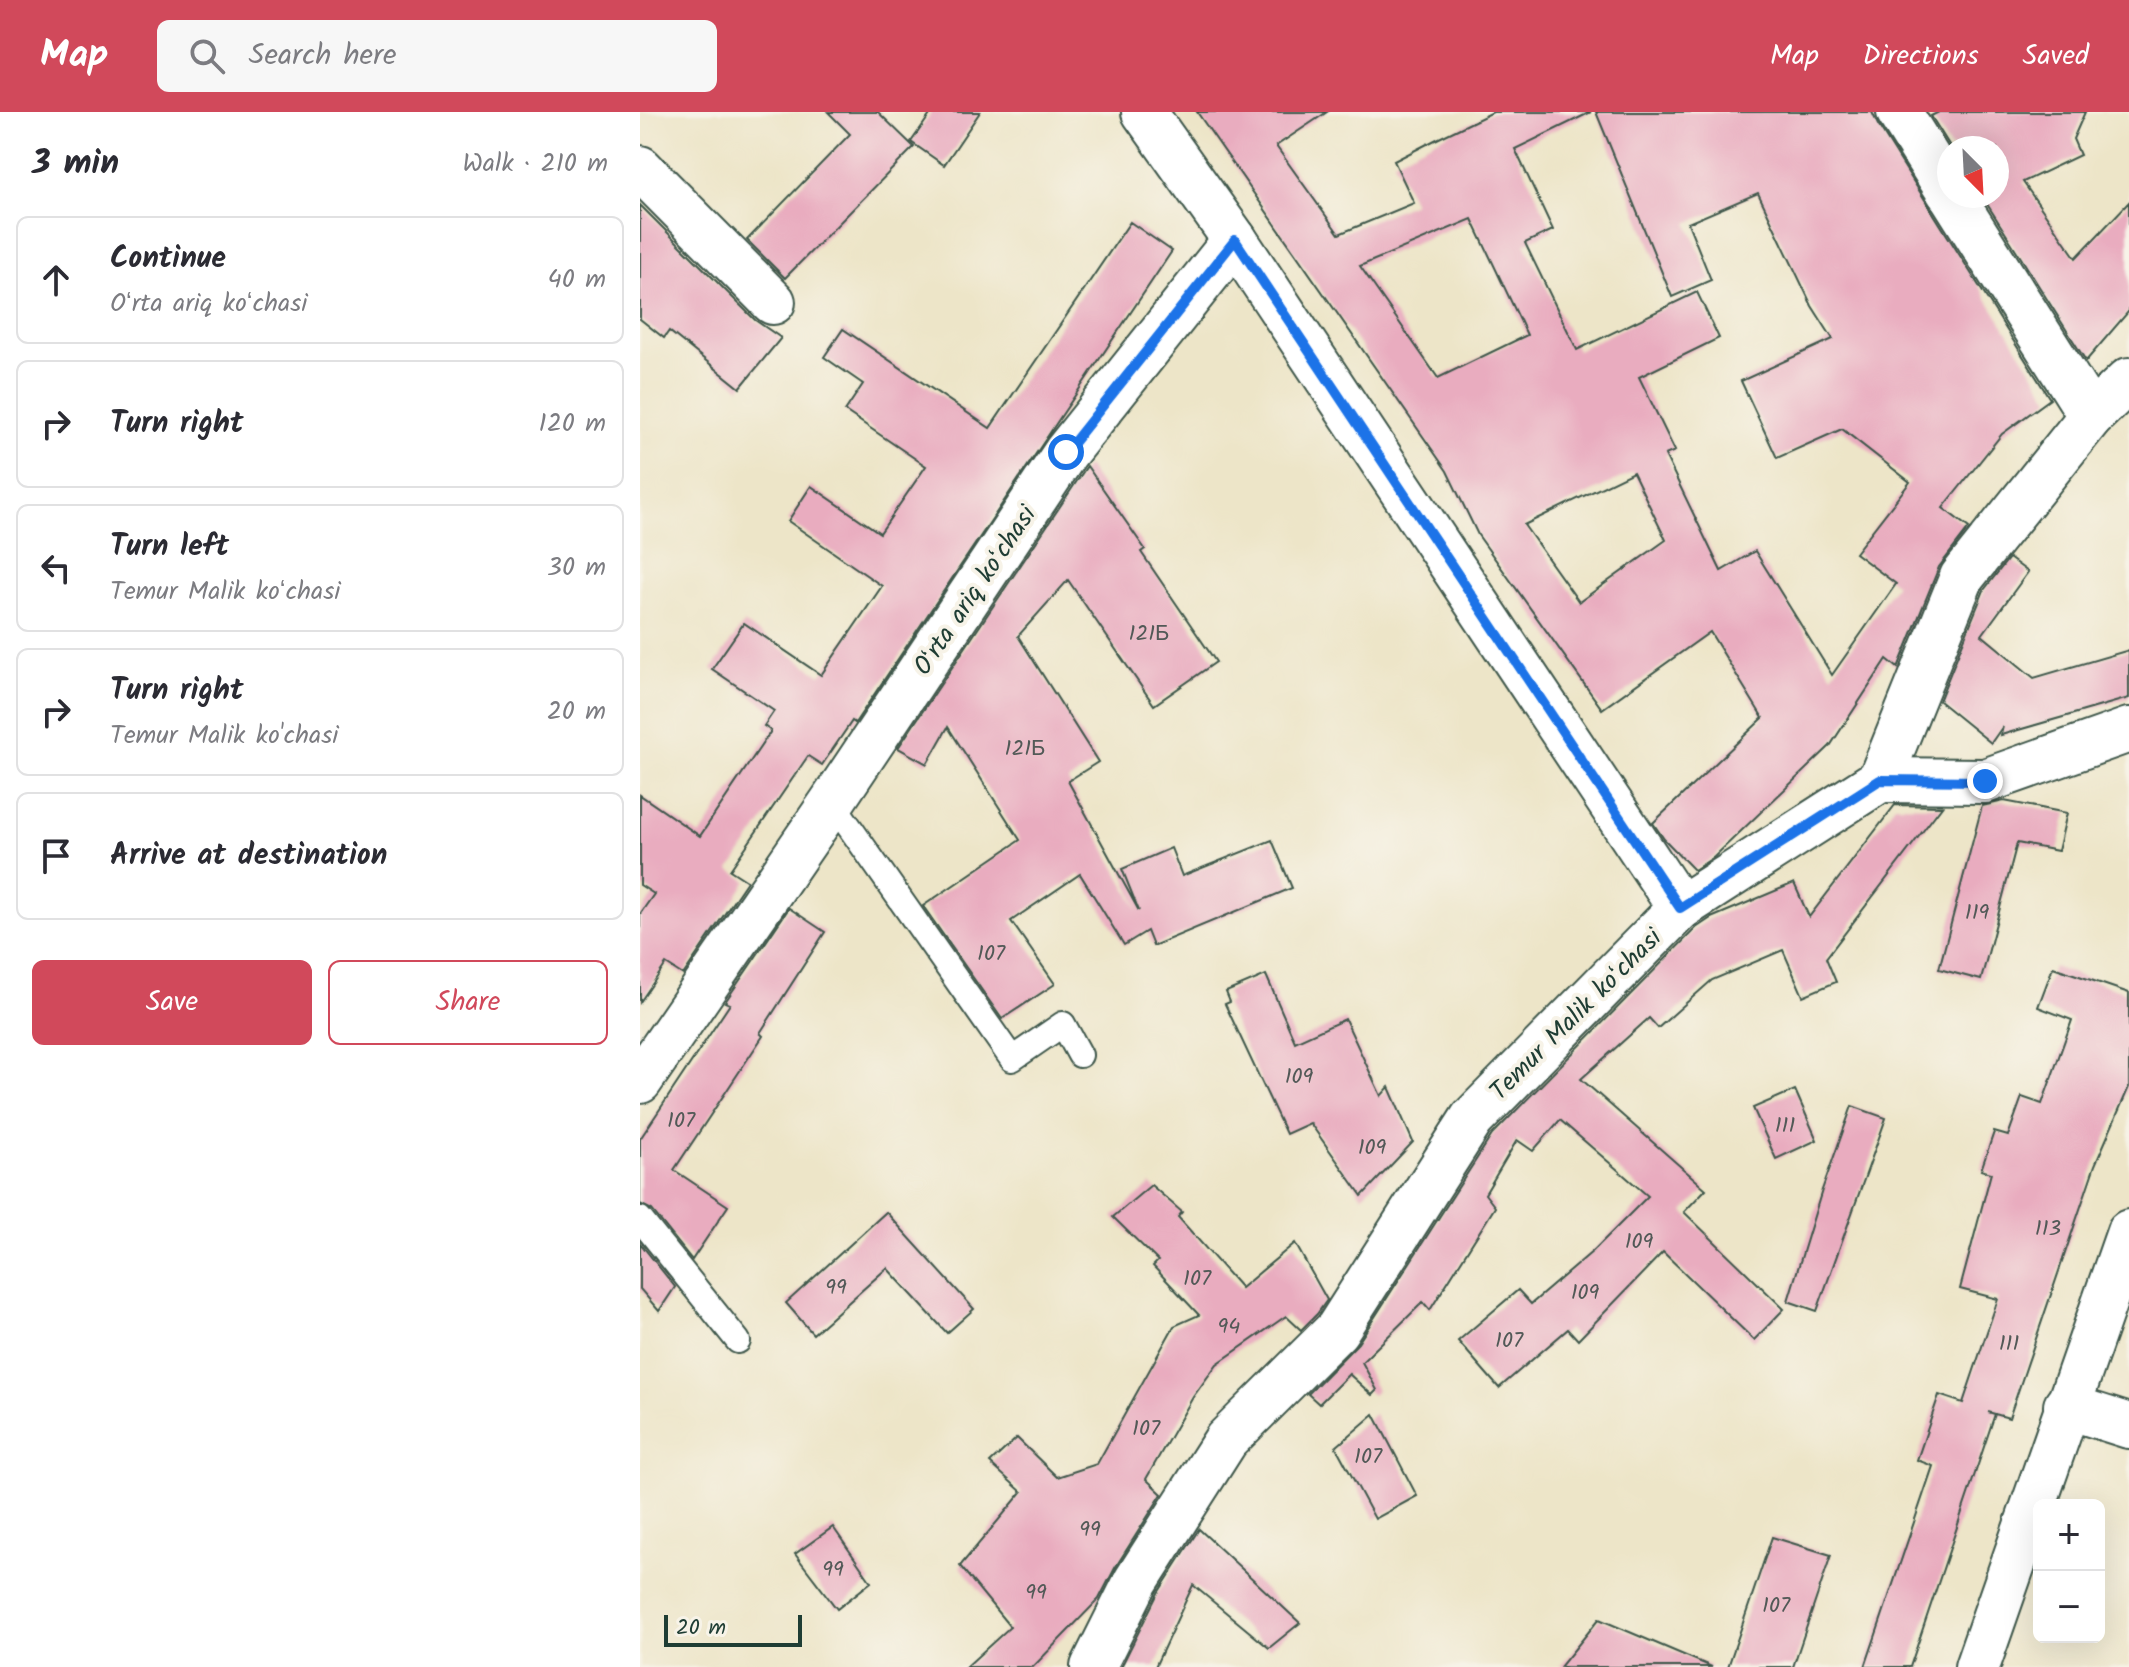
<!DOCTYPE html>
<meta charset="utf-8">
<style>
body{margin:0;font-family:Kalam,sans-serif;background:#f7f7f7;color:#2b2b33}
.controls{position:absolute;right:24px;bottom:24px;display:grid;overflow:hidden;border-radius:12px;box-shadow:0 8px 32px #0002}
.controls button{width:72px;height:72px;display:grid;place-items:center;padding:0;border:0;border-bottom:2px solid #e1e1e2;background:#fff;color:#2b2b33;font:40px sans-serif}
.compass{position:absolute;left:1297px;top:24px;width:72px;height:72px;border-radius:50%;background:#fff;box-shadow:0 8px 32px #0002;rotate:156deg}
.scale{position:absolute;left:24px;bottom:20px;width:138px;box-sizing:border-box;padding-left:8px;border:4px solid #1f3d34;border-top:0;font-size:22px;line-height:28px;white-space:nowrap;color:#1f3d34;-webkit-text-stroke:6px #f7f3e8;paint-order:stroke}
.stop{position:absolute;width:24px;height:24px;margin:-18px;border:6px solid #1a73e8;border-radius:50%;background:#fff}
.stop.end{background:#1a73e8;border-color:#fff;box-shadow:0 2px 8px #0008}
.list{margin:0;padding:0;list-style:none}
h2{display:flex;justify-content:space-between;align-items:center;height:104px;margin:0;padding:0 32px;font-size:34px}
h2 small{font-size:26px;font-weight:400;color:#7c7c81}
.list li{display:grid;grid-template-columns:52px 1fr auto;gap:24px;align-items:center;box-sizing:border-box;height:128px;margin:0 16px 16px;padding:0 16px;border:2px solid #e1e1e2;border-radius:12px}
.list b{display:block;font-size:30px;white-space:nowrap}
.list p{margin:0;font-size:26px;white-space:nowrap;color:#7c7c81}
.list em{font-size:26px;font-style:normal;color:#7c7c81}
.actions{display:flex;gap:16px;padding:24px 32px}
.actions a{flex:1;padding:18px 0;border:2px solid #d1495b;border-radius:12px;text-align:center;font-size:28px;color:#d1495b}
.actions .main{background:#d1495b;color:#fff}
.icon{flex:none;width:44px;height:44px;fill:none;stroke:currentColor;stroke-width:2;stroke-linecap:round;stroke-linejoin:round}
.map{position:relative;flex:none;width:1489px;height:1555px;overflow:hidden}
header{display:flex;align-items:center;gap:48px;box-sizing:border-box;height:112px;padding:0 40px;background:#d1495b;color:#fff}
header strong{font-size:38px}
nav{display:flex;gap:44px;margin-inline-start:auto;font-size:28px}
.search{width:560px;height:72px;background:#f7f7f7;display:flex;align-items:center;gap:20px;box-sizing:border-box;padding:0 28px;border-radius:12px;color:#7c7c81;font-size:30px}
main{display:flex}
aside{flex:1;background:#fff}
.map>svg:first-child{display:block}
.building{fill:#e9acbf;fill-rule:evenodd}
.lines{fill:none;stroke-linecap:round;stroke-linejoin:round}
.service-casing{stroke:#3e564a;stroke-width:28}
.minor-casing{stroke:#3e564a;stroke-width:48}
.service{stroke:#fff;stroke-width:24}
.minor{stroke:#fff;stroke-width:44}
.route{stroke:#1a73e8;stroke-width:10}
.labels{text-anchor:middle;stroke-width:8;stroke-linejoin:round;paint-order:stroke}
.number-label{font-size:22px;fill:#525957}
.street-label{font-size:26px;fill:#1f3d34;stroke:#f7f3e8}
</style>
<header>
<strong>Map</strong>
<div class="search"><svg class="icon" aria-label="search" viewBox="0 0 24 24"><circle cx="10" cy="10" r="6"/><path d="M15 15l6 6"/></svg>Search here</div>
<nav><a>Map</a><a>Directions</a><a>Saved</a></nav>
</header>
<main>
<aside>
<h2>3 min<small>Walk · 210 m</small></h2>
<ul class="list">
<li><svg class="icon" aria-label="ahead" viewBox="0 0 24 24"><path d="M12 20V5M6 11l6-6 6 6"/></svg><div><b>Continue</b><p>Oʻrta ariq koʻchasi</p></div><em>40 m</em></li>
<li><svg class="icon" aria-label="right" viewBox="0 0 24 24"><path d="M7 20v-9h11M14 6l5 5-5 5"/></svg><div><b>Turn right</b></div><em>120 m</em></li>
<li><svg class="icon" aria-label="left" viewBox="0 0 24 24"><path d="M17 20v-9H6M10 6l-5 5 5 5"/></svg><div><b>Turn left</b><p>Temur Malik koʻchasi</p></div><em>30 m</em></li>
<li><svg class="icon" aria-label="right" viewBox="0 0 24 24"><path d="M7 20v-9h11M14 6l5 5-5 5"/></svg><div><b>Turn right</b><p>Temur Malik ko'chasi</p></div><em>20 m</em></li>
<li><svg class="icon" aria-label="arrive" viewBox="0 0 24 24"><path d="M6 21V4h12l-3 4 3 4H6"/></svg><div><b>Arrive at destination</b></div></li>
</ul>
<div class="actions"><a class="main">Save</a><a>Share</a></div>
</aside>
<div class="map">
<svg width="1489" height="1555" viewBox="0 0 1489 1555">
<rect width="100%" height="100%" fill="#f7f3e8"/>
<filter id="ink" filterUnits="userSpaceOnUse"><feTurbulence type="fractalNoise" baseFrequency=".0125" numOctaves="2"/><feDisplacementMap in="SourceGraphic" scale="16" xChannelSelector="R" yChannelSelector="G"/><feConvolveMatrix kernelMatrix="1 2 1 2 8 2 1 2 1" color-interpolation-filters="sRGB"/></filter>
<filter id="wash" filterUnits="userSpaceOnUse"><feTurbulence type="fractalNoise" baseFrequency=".006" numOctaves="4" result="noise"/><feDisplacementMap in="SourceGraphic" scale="32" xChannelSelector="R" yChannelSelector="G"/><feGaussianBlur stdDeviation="1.8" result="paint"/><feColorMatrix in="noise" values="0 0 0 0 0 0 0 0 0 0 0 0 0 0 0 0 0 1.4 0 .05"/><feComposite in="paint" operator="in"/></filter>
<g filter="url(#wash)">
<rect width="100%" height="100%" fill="#ede5c8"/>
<g id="blocks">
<g class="building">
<polygon points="188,0 238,0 274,35 145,166 107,128 210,22"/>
<polygon points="292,0 340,0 304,53 271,30"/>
<path d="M557 0H687L636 34 699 122 774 91 754 49 795 28 853 0H951L875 37 913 118 885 131 937 238 1057 180 1079 226 999 265 1035 339 1025 343 1081 459 1115 439 1192 563 1256 472 1215 441 1270 370 1202 317 1137 346 1101 269 1193 227 1172 194 1118 81 1048 111 1071 168 1032 185 956 0H1232L1238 13 1410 287 1362 322 1303 396 1329 416 1299 455 1258 556 1247 547 1190 634 1074 745 1054 758 1024 727 1013 711 1123 606 1070 520 962 597 838 423 807 359ZM832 107 887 223 798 266 720 154ZM993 360 1026 428 939 490 884 413Z"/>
<polygon points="1299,0 1445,0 1433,27 1440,43 1383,70 1436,146 1489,90 1489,199 1446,249 1342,84 1357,84 1357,36 1311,36 1291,4"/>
<polygon points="0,93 115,208 141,226 100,276 29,219 24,226 0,207"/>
<polygon points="490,110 532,139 215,611 212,609 182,653 168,644 90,758 107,769 43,863 26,852 0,890 0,802 14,782 0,773 0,683 60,724 131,619 124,614 134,599 72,557 104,511 181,563 242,474 148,409 171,374 240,421 286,354 205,299 223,272 184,245 203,217 350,316"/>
<polygon points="447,354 505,437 501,440 576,550 514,593 428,468 378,524 458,650 428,669 499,799 482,757 531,736 542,764 632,728 652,776 513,834 507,819 484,833 440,762 371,809 415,872 362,907 283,794 380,728 308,615 287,652 258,636"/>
<polygon points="1369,446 1388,460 1342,523 1394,566 1489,538 1489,586 1361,623 1363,614 1351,631 1299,589 1344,478"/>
<polygon points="1364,689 1427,701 1418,739 1377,731 1341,868 1299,857 1342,694"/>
<polygon points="1255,693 1302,694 1186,846 1196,870 1163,884 1143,838 1072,868 1018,916 1009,906 941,967 1066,1077 1044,1100 1144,1197 1114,1228 1023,1140 938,1228 928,1217 859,1276 818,1229 878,1178 891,1192 953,1139 1008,1084 920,1008 893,1039 877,1028 845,1082 855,1095 790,1198 783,1190 722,1250 737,1278 732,1283 709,1262 679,1292 668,1282 718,1231 852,1023 1056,816 1071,806 1154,771 1169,805"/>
<polygon points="149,796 185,820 120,921 123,924 34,1058 88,1094 52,1148 12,1098 0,1092 0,1027 90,892 85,890"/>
<polygon points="1413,855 1489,881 1489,975 1455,1053 1369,1306 1348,1300 1355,1302 1270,1555 1225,1555 1293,1354 1277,1348 1299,1283 1323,1291 1358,1187 1320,1177 1351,1061 1341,1058 1354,1020 1368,1024 1382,985 1402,992 1432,908 1398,895"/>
<polygon points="626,863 655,930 705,907 741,984 749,975 773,1030 722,1084 670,1011 646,1022 585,892 590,890 586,880"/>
<polygon points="1155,978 1177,1028 1136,1047 1113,996"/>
<polygon points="1212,994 1246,1006 1177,1199 1148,1189 1182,1078"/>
<polygon points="511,1073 542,1100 538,1105 601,1176 655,1131 687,1188 677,1202 661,1218 646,1204 577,1252 553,1285 506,1367 522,1382 475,1456 459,1487 393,1555 326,1555 370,1515 320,1454 382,1380 350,1351 377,1326 417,1365 457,1352 534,1214 559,1203 513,1154 518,1149 473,1105"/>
<polygon points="246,1100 334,1197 307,1221 247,1156 173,1222 146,1191"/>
<polygon points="0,1131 35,1175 19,1199 0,1177"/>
<polygon points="734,1302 777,1384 735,1407 696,1335"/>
<polygon points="193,1415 231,1470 197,1497 155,1442"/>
<polygon points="559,1417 660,1511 629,1536 553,1473 515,1555 481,1555 518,1481"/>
<polygon points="1132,1425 1191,1443 1153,1555 1088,1555"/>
<polygon points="959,1507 1072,1555 920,1555"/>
</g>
</g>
</g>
<g filter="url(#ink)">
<use href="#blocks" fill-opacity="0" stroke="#3e564a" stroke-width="2"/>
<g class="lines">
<defs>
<g id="service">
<polyline points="192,690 372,947 423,912 440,943"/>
<polyline points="0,1107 98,1229"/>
</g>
<g id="minor">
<polyline points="1259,0 1309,80"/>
<polyline points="0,56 133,190"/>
<polyline points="1312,84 1451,304"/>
<polyline points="595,128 1040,796"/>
<polyline points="1240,668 1345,669 1489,618"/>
<polyline points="0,969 192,690 426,340 595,128 504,0"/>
<polyline points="1426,1294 1489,1314"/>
<polyline points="453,1555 496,1469 586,1328 697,1218 832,1007 1040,796 1240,668 1322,465 1451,304 1489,268"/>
<polyline points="1337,1555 1489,1120"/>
</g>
</defs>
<use href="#service" class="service-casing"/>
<use href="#minor" class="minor-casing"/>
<use href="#service" class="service"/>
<use href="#minor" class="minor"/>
</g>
</g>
<g class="lines" filter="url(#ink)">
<polyline class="route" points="426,340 595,128 1040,796 1240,668 1345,669"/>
</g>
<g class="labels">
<g class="number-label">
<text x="509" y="528">121Б</text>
<text x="385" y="643">121Б</text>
<text x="1337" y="807">119</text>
<text x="351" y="848">107</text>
<text x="659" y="971">109</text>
<text x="41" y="1015">107</text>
<text x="1145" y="1020">111</text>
<text x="732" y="1042">109</text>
<text x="1408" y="1123">113</text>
<text x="999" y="1136">109</text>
<text x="557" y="1173">107</text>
<text x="196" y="1182">99</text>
<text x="945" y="1187">109</text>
<text x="589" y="1221">94</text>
<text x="869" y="1235">107</text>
<text x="1369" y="1238">111</text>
<text x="506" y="1323">107</text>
<text x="728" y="1351">107</text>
<text x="450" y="1424">99</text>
<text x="193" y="1464">99</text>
<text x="396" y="1487">99</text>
<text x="1136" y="1500">107</text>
</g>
<g class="street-label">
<text transform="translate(334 478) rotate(-56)" y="9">Oʻrta ariq koʻchasi</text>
<text transform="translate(935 902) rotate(-45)" y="9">Temur Malik koʻchasi</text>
</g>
</g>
</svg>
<div class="controls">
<button>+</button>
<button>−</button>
</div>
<svg class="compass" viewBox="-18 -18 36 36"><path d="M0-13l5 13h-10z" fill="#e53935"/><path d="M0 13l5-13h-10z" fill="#7c7c81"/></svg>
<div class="scale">20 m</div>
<div class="stop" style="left:426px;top:340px"></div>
<div class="stop end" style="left:1345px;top:669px"></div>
</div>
</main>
